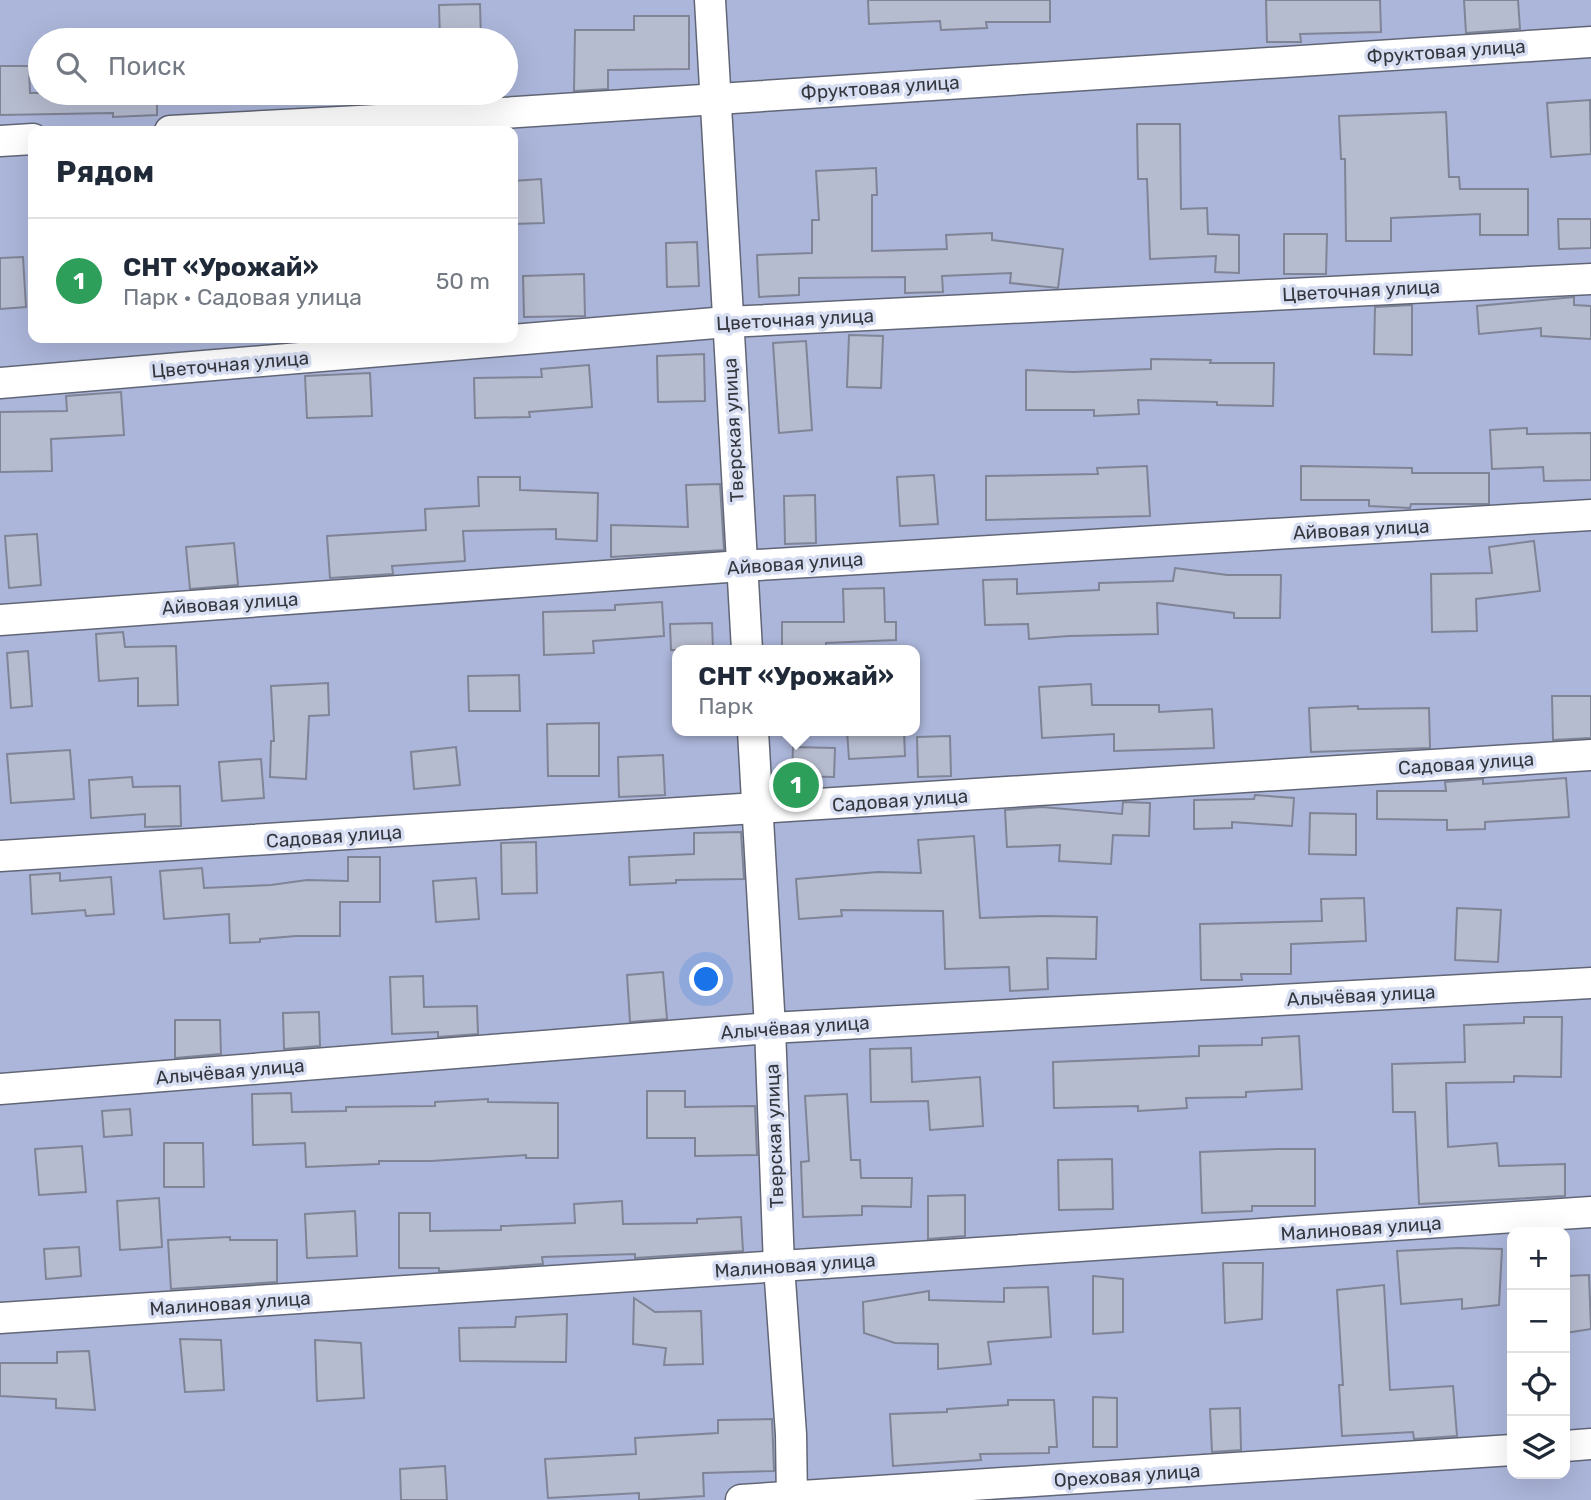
<!DOCTYPE html>
<html lang="ru">
<meta charset="utf-8">
<style>
body{margin:0;font-family:Rubik,sans-serif;background:#f2f2f3;color:#1f2937}
.controls{position:absolute;right:21px;bottom:21px;display:grid;overflow:hidden;border-radius:14px;box-shadow:0 7px 28px #0002}
.controls button{width:63px;height:63px;display:grid;place-items:center;padding:0;border:0;border-bottom:2px solid #e0e1e3;background:#fff;color:#1f2937;font:35px sans-serif}
.you{position:absolute;left:707px;top:980px;width:24px;height:24px;margin:-18px;border:5px solid #fff;border-radius:50%;background:#1a73e8;box-shadow:0 0 0 10px #1a73e833}
.badge{display:grid;place-items:center;width:46px;height:46px;border-radius:50%;background:#1a73e8;color:#fff;font-size:23px;font-weight:700}
.pin{position:absolute;translate:-50% -50%;border:4px solid #fff;box-shadow:0 2px 7px #0006}
.popup{position:absolute;left:672px;top:645px;width:248px;height:91px;box-sizing:border-box;display:grid;place-content:center;border-radius:14px;background:#fff;filter:drop-shadow(0 2px 5px #0005);font-size:23px;white-space:nowrap;color:#747a83}
.popup b{font-size:26px;color:#1f2937}
.popup::after{content:'';position:absolute;left:50%;top:100%;margin-left:-14px;border:14px solid transparent;border-top-color:#fff}
.list{margin:0;padding:0;list-style:none}
h2{display:flex;justify-content:space-between;align-items:center;height:91px;margin:0;padding:0 28px;font-size:30px}
h2 small{font-size:23px;font-weight:400;color:#747a83}
.list li{display:grid;grid-template-columns:46px 1fr auto;gap:21px;align-items:center;box-sizing:border-box;height:126px;padding:0 28px;border-top:2px solid #e0e1e3}
.list b{display:block;font-size:26px;white-space:nowrap}
.list p{margin:0;font-size:23px;white-space:nowrap;color:#747a83}
.list em{font-size:23px;font-style:normal;color:#747a83}
.icon{flex:none;width:38px;height:38px;fill:none;stroke:currentColor;stroke-width:2;stroke-linecap:round;stroke-linejoin:round}
.map{position:relative;flex:none;width:1591px;height:1500px;overflow:hidden}
.search{position:absolute;background:#fff;box-shadow:0 7px 28px #0002;left:28px;top:28px;width:490px;height:77px;display:flex;align-items:center;gap:18px;box-sizing:border-box;padding:0 24px;border-radius:38px;color:#747a83;font-size:26px}
.panel{position:absolute;background:#fff;box-shadow:0 7px 28px #0002;left:28px;top:126px;width:490px;height:217px;border-radius:14px}
.map>svg:first-child{display:block}
.green{fill:#acb6da;fill-rule:evenodd}
.building{fill:#b6bccf;stroke:#7f8496;stroke-width:2}
.lines{fill:none;stroke-linecap:round;stroke-linejoin:round}
.street-casing{stroke:#616677;stroke-width:33}
.street{stroke:#fff;stroke-width:30}
.labels{text-anchor:middle;stroke-width:7;stroke-linejoin:round;paint-order:stroke}
.street-label{font-size:19px;fill:#35373f;stroke:#d9dff3}
</style>
<div class="map">
<svg width="1591" height="1500" viewBox="0 0 1591 1500">
<rect width="100%" height="100%" fill="#d9dff3"/>
<path class="green" d="M0 0H1591V1500H0ZM40 40H506V93H40ZM33 131H513V338H33ZM677 650H915V731H677ZM1512 1232H1565V1474H1512Z"/>
<g class="building">
<polygon points="868,0 1050,0 1050,22 986,22 987,28 941,30 940,21 869,24"/>
<polygon points="1266,0 1380,0 1381,32 1300,34 1301,42 1267,42"/>
<polygon points="1464,0 1518,0 1520,29 1466,33"/>
<polygon points="480,4 481,40 440,40 439,5"/>
<polygon points="634,16 689,16 689,69 608,70 608,89 574,91 575,30 634,30"/>
<polygon points="0,66 29,66 30,93 157,93 157,115 113,117 113,113 0,115"/>
<polygon points="1590,100 1591,154 1551,157 1547,103"/>
<polygon points="1446,112 1449,177 1459,177 1460,189 1528,189 1528,235 1480,235 1480,214 1391,218 1391,241 1346,241 1345,159 1341,159 1339,116"/>
<polygon points="1137,124 1180,124 1181,209 1207,208 1208,234 1239,235 1239,273 1215,272 1216,256 1150,259 1147,179 1138,179"/>
<polygon points="876,168 877,195 872,195 872,251 947,249 946,235 992,233 992,240 1063,249 1058,288 1010,283 1011,273 942,276 943,292 905,293 905,277 799,278 799,295 759,297 757,255 812,253 812,220 819,220 816,171"/>
<polygon points="541,179 544,223 513,224 513,181"/>
<polygon points="1558,219 1591,219 1591,248 1559,249"/>
<polygon points="1284,234 1327,234 1326,274 1284,274"/>
<polygon points="697,242 699,286 667,287 666,243"/>
<polygon points="23,257 26,307 0,309 0,258"/>
<polygon points="584,274 585,316 524,317 523,276"/>
<polygon points="1574,297 1574,305 1591,306 1591,339 1541,336 1541,328 1479,334 1477,306"/>
<polygon points="1412,305 1412,355 1374,354 1375,307"/>
<polygon points="849,335 883,336 881,388 847,387"/>
<polygon points="806,341 812,430 779,433 773,343"/>
<polygon points="704,354 705,401 658,402 657,356"/>
<polygon points="1151,359 1211,360 1210,363 1274,363 1273,406 1217,405 1217,402 1138,400 1139,414 1094,416 1094,410 1026,410 1026,370 1073,372 1151,369"/>
<polygon points="589,365 592,407 529,412 530,417 475,418 474,378 542,377 541,369"/>
<polygon points="370,373 372,416 307,418 305,376"/>
<polygon points="121,392 124,435 51,439 52,471 0,472 0,412 67,411 66,396"/>
<polygon points="1527,428 1527,434 1591,433 1591,480 1544,481 1543,467 1492,469 1490,430"/>
<polygon points="1147,466 1150,516 986,520 986,476 1098,474 1097,468"/>
<polygon points="1301,466 1412,468 1412,473 1489,473 1489,504 1411,504 1410,508 1369,506 1369,500 1301,500"/>
<polygon points="934,475 938,524 900,526 897,477"/>
<polygon points="478,477 520,477 520,490 598,493 597,541 556,539 556,529 463,531 465,561 392,566 393,574 330,578 327,536 426,530 425,509 479,506"/>
<polygon points="720,484 724,550 611,557 611,525 688,527 686,485"/>
<polygon points="815,495 816,543 785,544 784,496"/>
<polygon points="37,534 41,585 9,588 5,536"/>
<polygon points="1534,541 1540,591 1476,599 1477,631 1432,632 1431,574 1492,573 1489,547"/>
<polygon points="234,543 238,585 190,589 186,547"/>
<polygon points="1175,568 1227,575 1281,575 1280,618 1234,618 1234,613 1157,603 1158,634 1069,636 1029,639 1028,624 985,625 983,580 1017,579 1017,594 1099,590 1099,583 1173,581"/>
<polygon points="884,588 885,622 896,622 896,640 826,643 826,650 782,650 782,622 844,622 843,589"/>
<polygon points="662,602 664,636 593,641 594,653 544,655 543,612 615,610 615,605"/>
<polygon points="712,623 713,650 671,650 670,624"/>
<polygon points="123,632 125,647 176,646 178,705 138,706 138,678 99,681 96,634"/>
<polygon points="28,651 32,706 11,708 7,653"/>
<polygon points="519,675 520,711 469,711 468,676"/>
<polygon points="328,683 329,715 309,716 306,779 270,777 271,741 274,741 271,686"/>
<polygon points="1091,684 1092,705 1159,705 1159,712 1212,709 1214,748 1114,751 1114,734 1042,738 1039,687"/>
<polygon points="1552,696 1591,696 1591,738 1553,740"/>
<polygon points="1358,706 1358,709 1429,708 1430,748 1311,752 1309,708"/>
<polygon points="599,723 599,776 548,776 547,724"/>
<polygon points="847,731 904,731 905,756 849,759"/>
<polygon points="950,736 951,776 918,777 917,737"/>
<polygon points="456,747 460,785 414,789 411,752"/>
<polygon points="793,747 835,748 834,777 792,776"/>
<polygon points="70,750 74,799 11,803 7,754"/>
<polygon points="663,755 665,795 619,797 618,757"/>
<polygon points="261,759 264,798 222,801 219,762"/>
<polygon points="132,777 133,787 180,786 181,826 145,827 145,814 91,818 89,780"/>
<polygon points="1566,778 1569,817 1485,822 1485,829 1447,830 1447,820 1377,819 1377,791 1446,791 1445,782 1483,779 1483,784"/>
<polygon points="1255,795 1294,798 1292,826 1232,822 1232,828 1194,829 1194,800 1254,799"/>
<polygon points="1123,802 1150,803 1149,836 1113,835 1111,864 1059,861 1060,845 1007,847 1005,810 1042,807 1122,814"/>
<polygon points="1310,813 1356,814 1356,855 1309,854"/>
<polygon points="741,832 744,879 676,880 676,883 630,885 629,857 694,854 694,833"/>
<polygon points="974,836 980,918 1044,916 1097,917 1096,959 1047,958 1048,989 1010,991 1009,967 945,969 943,911 841,910 842,916 799,919 796,879 878,872 921,873 918,840"/>
<polygon points="536,842 537,893 502,894 501,843"/>
<polygon points="348,857 380,857 380,902 340,902 340,936 296,936 260,939 260,942 230,943 229,914 164,919 160,871 202,868 204,888 271,885 307,880 348,881"/>
<polygon points="60,873 60,881 111,877 114,914 86,916 85,910 32,914 30,875"/>
<polygon points="476,878 479,919 436,922 433,881"/>
<polygon points="1364,898 1366,941 1291,944 1291,974 1241,974 1242,980 1201,980 1200,924 1322,921 1321,899"/>
<polygon points="1457,908 1501,910 1498,962 1455,960"/>
<polygon points="663,972 667,1019 630,1022 627,975"/>
<polygon points="423,976 424,1007 477,1006 478,1034 438,1037 438,1032 392,1034 390,977"/>
<polygon points="319,1012 320,1046 284,1049 283,1013"/>
<polygon points="1524,1017 1562,1017 1561,1077 1514,1076 1514,1082 1446,1083 1448,1147 1497,1143 1499,1166 1565,1164 1565,1196 1419,1204 1415,1112 1393,1112 1392,1064 1465,1062 1464,1025 1524,1023"/>
<polygon points="175,1020 220,1020 221,1054 175,1058"/>
<polygon points="1299,1036 1302,1089 1246,1092 1246,1097 1186,1098 1187,1108 1138,1111 1138,1106 1054,1108 1053,1062 1199,1056 1199,1046 1262,1045 1262,1038"/>
<polygon points="911,1048 912,1082 980,1077 983,1126 930,1130 928,1101 871,1102 870,1049"/>
<polygon points="647,1091 685,1091 685,1107 755,1106 757,1155 695,1156 695,1138 647,1138"/>
<polygon points="291,1093 292,1112 346,1111 346,1107 435,1106 435,1102 488,1099 488,1102 558,1103 558,1158 526,1158 526,1155 431,1161 379,1161 379,1164 306,1167 305,1143 253,1145 252,1094"/>
<polygon points="847,1094 851,1160 860,1160 861,1178 912,1178 911,1207 862,1206 862,1215 803,1217 801,1162 809,1161 805,1096"/>
<polygon points="130,1109 132,1135 104,1137 102,1111"/>
<polygon points="164,1143 203,1143 204,1187 164,1187"/>
<polygon points="82,1146 86,1192 39,1195 35,1149"/>
<polygon points="1278,1149 1315,1149 1315,1206 1252,1206 1252,1211 1202,1213 1200,1152"/>
<polygon points="1112,1159 1113,1209 1059,1210 1058,1160"/>
<polygon points="965,1195 965,1236 928,1239 928,1196"/>
<polygon points="159,1198 162,1247 120,1250 117,1201"/>
<polygon points="622,1201 623,1224 697,1223 697,1219 741,1217 743,1251 635,1258 635,1254 542,1257 543,1264 449,1271 439,1271 439,1268 399,1268 399,1213 430,1213 430,1231 501,1230 501,1226 575,1223 574,1204"/>
<polygon points="355,1211 357,1256 307,1258 305,1214"/>
<polygon points="230,1237 230,1240 277,1240 277,1282 171,1289 168,1240"/>
<polygon points="79,1247 81,1276 46,1279 44,1249"/>
<polygon points="1458,1248 1502,1249 1499,1305 1462,1309 1462,1299 1401,1304 1397,1251"/>
<polygon points="1223,1263 1263,1263 1262,1319 1225,1323"/>
<polygon points="1589,1275 1591,1329 1565,1333 1565,1276"/>
<polygon points="1093,1276 1123,1279 1123,1332 1093,1334"/>
<polygon points="1384,1285 1390,1390 1453,1386 1457,1436 1414,1439 1413,1432 1342,1436 1339,1385 1343,1385 1337,1290"/>
<polygon points="1048,1287 1051,1337 988,1342 991,1364 938,1369 938,1344 895,1343 864,1333 863,1302 929,1291 929,1300 1004,1302 1004,1288"/>
<polygon points="634,1298 655,1312 701,1311 703,1364 664,1365 666,1348 633,1344"/>
<polygon points="567,1314 566,1362 460,1361 459,1328 515,1327 516,1317"/>
<polygon points="180,1339 221,1340 224,1390 185,1392"/>
<polygon points="315,1340 361,1343 364,1398 317,1401"/>
<polygon points="89,1351 95,1410 56,1408 56,1399 0,1396 0,1363 57,1363 57,1352"/>
<polygon points="1093,1397 1117,1398 1117,1447 1093,1447"/>
<polygon points="1008,1400 1054,1400 1057,1447 1049,1447 1049,1453 980,1454 981,1460 893,1466 890,1414 947,1412 947,1409 1008,1405"/>
<polygon points="1240,1408 1241,1450 1212,1452 1210,1409"/>
<polygon points="772,1419 774,1471 703,1473 704,1496 639,1500 639,1493 548,1498 545,1459 636,1454 635,1438 718,1433 718,1420"/>
<polygon points="445,1466 447,1500 401,1500 400,1469"/>
</g>
<g class="lines">
<defs>
<g id="street">
<polyline points="710,0 747,650"/>
<polyline points="170,131 472,115 1591,42"/>
<polyline points="0,141 33,139"/>
<polyline points="0,383 727,322 1591,279"/>
<polyline points="0,620 741,566 1591,515"/>
<polyline points="753,731 770,1028 779,1266 791,1434 792,1500"/>
<polyline points="0,856 1591,755"/>
<polyline points="0,1089 770,1028 1591,983"/>
<polyline points="0,1318 1591,1212"/>
<polyline points="1565,1446 1591,1444"/>
<polyline points="741,1500 1512,1450"/>
</g>
</defs>
<use href="#street" class="street-casing"/>
<use href="#street" class="street"/>
</g>
<g class="labels">
<g class="street-label">
<text transform="translate(1446 51) rotate(-4)" y="7">Фруктовая улица</text>
<text transform="translate(880 87) rotate(-4)" y="7">Фруктовая улица</text>
<text transform="translate(1361 290) rotate(-3)" y="7">Цветочная улица</text>
<text transform="translate(795 319) rotate(-3)" y="7">Цветочная улица</text>
<text transform="translate(230 364) rotate(-5)" y="7">Цветочная улица</text>
<text transform="translate(733 430) rotate(-93)" y="7">Тверская улица</text>
<text transform="translate(1361 529) rotate(-3)" y="7">Айвовая улица</text>
<text transform="translate(795 563) rotate(-4)" y="7">Айвовая улица</text>
<text transform="translate(230 603) rotate(-4)" y="7">Айвовая улица</text>
<text transform="translate(1466 763) rotate(-4)" y="7">Садовая улица</text>
<text transform="translate(900 800) rotate(-4)" y="7">Садовая улица</text>
<text transform="translate(334 836) rotate(-4)" y="7">Садовая улица</text>
<text transform="translate(1361 995) rotate(-3)" y="7">Алычёвая улица</text>
<text transform="translate(795 1027) rotate(-4)" y="7">Алычёвая улица</text>
<text transform="translate(230 1071) rotate(-5)" y="7">Алычёвая улица</text>
<text transform="translate(774 1136) rotate(-92)" y="7">Тверская улица</text>
<text transform="translate(1361 1228) rotate(-4)" y="7">Малиновая улица</text>
<text transform="translate(795 1265) rotate(-4)" y="7">Малиновая улица</text>
<text transform="translate(230 1303) rotate(-4)" y="7">Малиновая улица</text>
<text transform="translate(1127 1475) rotate(-4)" y="7">Ореховая улица</text>
</g>
</g>
</svg>
<div class="controls">
<button>+</button>
<button>−</button>
<button><svg class="icon" aria-label="locate" viewBox="0 0 24 24"><circle cx="12" cy="12" r="6"/><path d="M12 2v4M12 18v4M2 12h4M18 12h4"/></svg></button>
<button><svg class="icon" aria-label="layers" viewBox="0 0 24 24"><path d="M12 4l9 5-9 5-9-5zM3 14l9 5 9-5"/></svg></button>
</div>
<div class="you"></div>
<div class="pin badge" style="left:796px;top:785px;background:#2e9e5b">1</div>
<div class="popup"><b>СНТ «Урожай»</b>Парк</div>
<div class="search"><svg class="icon" aria-label="search" viewBox="0 0 24 24"><circle cx="10" cy="10" r="6"/><path d="M15 15l6 6"/></svg>Поиск</div>
<section class="panel">
<h2>Рядом<small></small></h2>
<ul class="list">
<li><span class="badge" style="background:#2e9e5b">1</span><div><b>СНТ «Урожай»</b><p>Парк · Садовая улица</p></div><em>50 m</em></li>
</ul>
</section>
</div>
